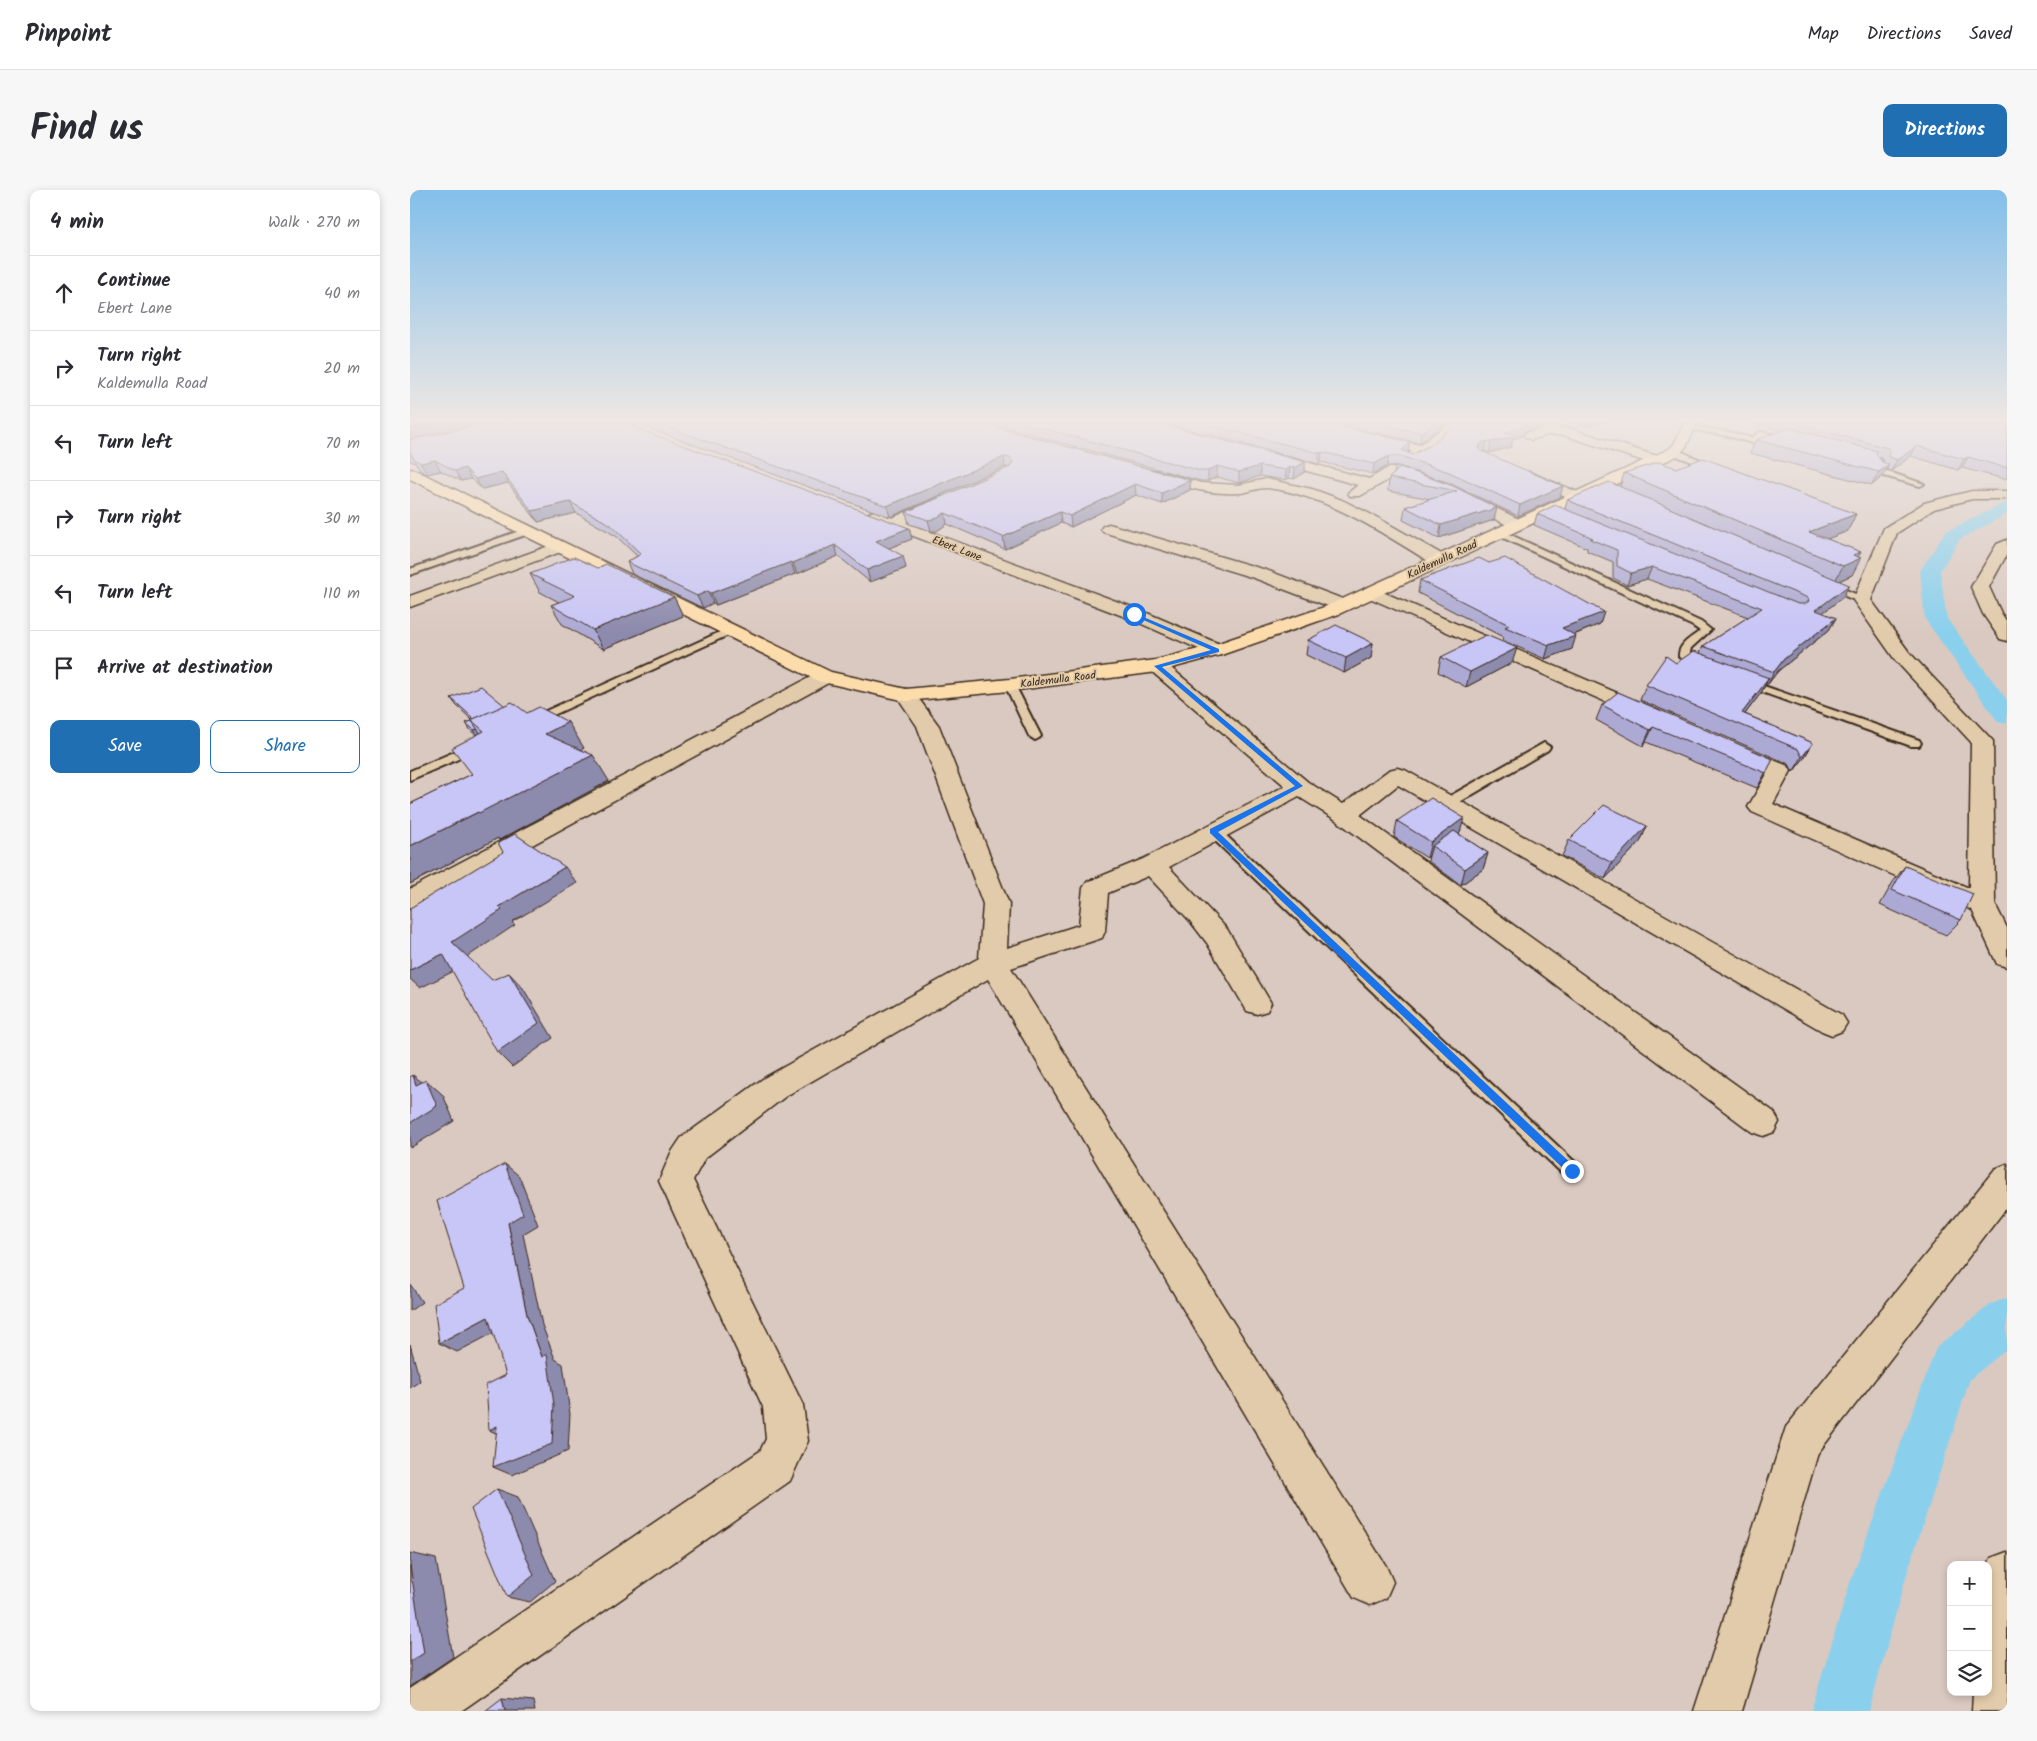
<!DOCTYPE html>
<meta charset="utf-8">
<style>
body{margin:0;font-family:Kalam,sans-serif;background:#f7f7f7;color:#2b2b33}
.controls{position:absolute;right:15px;bottom:15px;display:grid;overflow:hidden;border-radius:10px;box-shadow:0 2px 8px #0003}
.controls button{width:45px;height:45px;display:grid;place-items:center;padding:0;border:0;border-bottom:1px solid #e1e1e2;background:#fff;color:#2b2b33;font:25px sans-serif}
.stop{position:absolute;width:15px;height:15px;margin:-11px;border:4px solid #1a73e8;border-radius:50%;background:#fff}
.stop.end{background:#1a73e8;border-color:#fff;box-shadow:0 1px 5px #0008}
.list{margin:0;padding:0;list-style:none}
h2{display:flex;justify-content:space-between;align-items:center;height:65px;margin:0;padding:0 20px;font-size:21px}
h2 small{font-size:16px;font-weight:400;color:#7c7c81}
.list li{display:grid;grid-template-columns:32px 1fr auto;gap:15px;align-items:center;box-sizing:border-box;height:75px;padding:0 20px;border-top:1px solid #e1e1e2}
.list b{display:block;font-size:19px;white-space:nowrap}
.list p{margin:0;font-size:16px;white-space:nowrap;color:#7c7c81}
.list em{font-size:16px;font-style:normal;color:#7c7c81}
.actions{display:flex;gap:10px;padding:15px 20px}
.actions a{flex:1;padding:11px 0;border:1px solid #1f6fb2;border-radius:10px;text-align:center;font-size:18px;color:#1f6fb2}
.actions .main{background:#1f6fb2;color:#fff}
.icon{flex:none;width:28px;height:28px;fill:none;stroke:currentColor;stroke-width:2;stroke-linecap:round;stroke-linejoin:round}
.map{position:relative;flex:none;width:1597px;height:1521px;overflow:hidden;border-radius:10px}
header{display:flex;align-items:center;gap:30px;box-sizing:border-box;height:70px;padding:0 25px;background:#fff;border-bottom:1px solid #e1e1e2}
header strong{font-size:24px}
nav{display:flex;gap:28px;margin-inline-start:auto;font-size:18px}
.intro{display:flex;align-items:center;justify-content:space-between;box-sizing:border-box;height:120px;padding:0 30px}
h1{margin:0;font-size:35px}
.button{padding:12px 22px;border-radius:10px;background:#1f6fb2;color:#fff;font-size:18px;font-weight:700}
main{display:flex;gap:30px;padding:0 30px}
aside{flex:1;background:#fff;border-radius:10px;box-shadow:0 2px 8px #0003}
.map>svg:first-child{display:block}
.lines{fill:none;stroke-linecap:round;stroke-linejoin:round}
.canal{fill:#8ad0ec;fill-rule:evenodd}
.service-casing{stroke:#3b2a1e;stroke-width:4}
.minor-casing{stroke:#3b2a1e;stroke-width:3}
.tertiary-casing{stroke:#3b2a1e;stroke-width:3}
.primary-casing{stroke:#3b2a1e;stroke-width:3}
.service{fill:#e1cbaa;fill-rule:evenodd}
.minor{fill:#e1cbaa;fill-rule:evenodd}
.tertiary{fill:#e1cbaa;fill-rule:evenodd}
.primary{fill:#fddcac;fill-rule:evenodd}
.wall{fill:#aca9d4;stroke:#3b2a1e;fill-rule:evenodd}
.shaded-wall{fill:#8c8aad;stroke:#3b2a1e}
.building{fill:#c8c5f7;stroke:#3b2a1e}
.route{fill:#1a73e8}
.labels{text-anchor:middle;stroke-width:4;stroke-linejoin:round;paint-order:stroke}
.far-street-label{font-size:11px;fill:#3b2a1e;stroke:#e1cbaa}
</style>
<header>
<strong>Pinpoint</strong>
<nav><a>Map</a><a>Directions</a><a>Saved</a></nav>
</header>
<div class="intro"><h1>Find us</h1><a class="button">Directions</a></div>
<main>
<aside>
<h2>4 min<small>Walk · 270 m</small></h2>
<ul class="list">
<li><svg class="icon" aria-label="ahead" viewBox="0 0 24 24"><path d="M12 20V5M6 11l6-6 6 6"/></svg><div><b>Continue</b><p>Ebert Lane</p></div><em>40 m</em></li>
<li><svg class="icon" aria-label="right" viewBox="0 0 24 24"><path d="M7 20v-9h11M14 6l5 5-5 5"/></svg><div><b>Turn right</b><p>Kaldemulla Road</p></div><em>20 m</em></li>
<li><svg class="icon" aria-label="left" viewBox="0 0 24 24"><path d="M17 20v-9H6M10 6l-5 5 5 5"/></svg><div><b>Turn left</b></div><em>70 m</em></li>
<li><svg class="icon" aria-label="right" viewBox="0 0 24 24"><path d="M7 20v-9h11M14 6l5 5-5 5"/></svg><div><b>Turn right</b></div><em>30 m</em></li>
<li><svg class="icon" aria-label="left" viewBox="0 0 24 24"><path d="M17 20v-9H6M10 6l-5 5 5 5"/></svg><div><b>Turn left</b></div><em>110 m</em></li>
<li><svg class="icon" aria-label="arrive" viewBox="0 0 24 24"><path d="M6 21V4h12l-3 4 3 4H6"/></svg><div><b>Arrive at destination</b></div></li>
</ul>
<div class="actions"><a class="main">Save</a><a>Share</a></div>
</aside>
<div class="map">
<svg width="1597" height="1521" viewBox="0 0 1597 1521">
<rect width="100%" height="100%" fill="#dac9c1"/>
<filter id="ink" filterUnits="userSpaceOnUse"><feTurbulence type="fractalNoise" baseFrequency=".02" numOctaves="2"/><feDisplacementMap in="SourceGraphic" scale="10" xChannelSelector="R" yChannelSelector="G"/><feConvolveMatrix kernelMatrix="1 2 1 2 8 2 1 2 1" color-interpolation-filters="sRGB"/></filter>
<g filter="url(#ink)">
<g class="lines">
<g class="canal">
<polygon points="1597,312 1597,324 1549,350 1530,381 1537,429 1597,510 1597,534 1588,532 1515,429 1510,381 1535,342"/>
<polygon points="1597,1108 1597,1159 1560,1189 1495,1390 1459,1521 1401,1521 1441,1390 1526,1158 1581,1114"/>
</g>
<defs>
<g id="service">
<polygon points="1276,235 1319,242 1341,248 1350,242 1384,248 1380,250 1353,247 1342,253 1318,246 1274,238 1272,237"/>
<polygon points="1261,260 1267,260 1308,277 1301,279 1261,264"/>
<polygon points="1464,270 1472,270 1473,272 1469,276 1473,280 1514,294 1510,296 1467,284 1461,276"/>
<polygon points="118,338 122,341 121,343 0,385 0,379"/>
<path d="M1090 340 1291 432 1301 440 1281 458 1279 466 1296 476 1295 478H1287L1269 467C1268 454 1281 448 1290 441L1283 436 1087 345 1086 343Z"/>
<polygon points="1417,392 1455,408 1457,410 1455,412 1449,412 1414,397 1412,395"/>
<polygon points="321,437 325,438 325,442 126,533 118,533 116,531 118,529"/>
<polygon points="1334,489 1509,550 1511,553 1509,556 1501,556 1330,494 1329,492"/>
<polygon points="600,492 605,495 631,546 629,548 625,550 619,546 595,495"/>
<polygon points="65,553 69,554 71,557 69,560 0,590 0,581"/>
<polygon points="1134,553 1140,557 1138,560 1043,616 1033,616 1032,613 1033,610"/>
<polygon points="803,637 808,638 1168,975 1171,981 1168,987 1162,989 1156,987 798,644 796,641"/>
</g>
<g id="minor">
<polygon points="206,230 233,230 231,233 211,237 205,233"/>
<polygon points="1043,230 1057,230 1019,263 999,274 992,270 1002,261 957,251 955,248 962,244 1010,255"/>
<polygon points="1137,237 1159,238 1250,267 1252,270 1250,273 1240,273 1153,245 1138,245 1121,250 1114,246 1116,243"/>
<polygon points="858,262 959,289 978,278 988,278 1036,294 1113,331 1115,334 1113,337 1101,337 1041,307 985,286 950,306 940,306 938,303 948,295 853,269 851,266"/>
<path d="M744 280 791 293 829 295 856 289 902 299 932 310 968 328 1035 366 1037 370 1035 374H1023C972 343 919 306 858 298 848 297 838 303 828 303 797 305 768 295 739 287L737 284 739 281Z"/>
<polygon points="1119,282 1170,303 1172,306 1170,309 1160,309 1114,289 1112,286 1114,283"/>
<polygon points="1562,301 1597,301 1597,309 1562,309 1524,319 1487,343 1461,410 1499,462 1583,551 1585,714 1597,738 1597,777 1587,774 1562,720 1342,622 1338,617 1357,584 1317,566 1314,561 1317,556 1325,554 1378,576 1381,581 1363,614 1559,698 1561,552 1485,470 1443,410 1474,338 1514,313"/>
<polygon points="532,307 537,309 540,312 537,315 489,336 477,336 475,333 477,330"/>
<polygon points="699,334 856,380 938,411 941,415 938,419 932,420 926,419 844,388 693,342 691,339 693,336"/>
<polygon points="1597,350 1597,364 1579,397 1591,423 1597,432 1597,451 1590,449 1573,424 1561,397 1587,354"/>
<polygon points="150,352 156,354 158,357 156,360 0,417 0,406"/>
<polygon points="961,397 1242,518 1245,522 1242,526 1235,528 1228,526 955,406 952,402 955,398"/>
<polygon points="747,470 754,472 898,592 933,614 979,580 987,578 995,580 1432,825 1437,833 1432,841 1422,845 1412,841 988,595 950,625 1364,922 1369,932 1364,942 1353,946 1342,942 926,630 889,607 759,677 817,739 861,813 857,821 847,824 837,821 797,753 780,731 738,686 698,703 695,741 692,748 601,778 976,1376 983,1392 976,1408 960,1415 944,1408 578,789 376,906 295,968 283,990 393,1215 398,1251 380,1291 51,1521 0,1521 0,1498 350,1261 356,1249 353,1217 249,991 261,963 271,948 354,888 569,768 573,714 507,536 486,505 489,501 496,499 503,501 529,536 599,714 597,758 669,735 673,698 677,692 733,669 875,596 740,480 737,476 740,472"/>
<polygon points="415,481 422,483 425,487 422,491 9,717 0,719 0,699 408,483"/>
<polygon points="1597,974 1597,1017 1408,1263 1332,1521 1284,1521 1376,1237 1585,979"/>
<polygon points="1597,1362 1597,1521 1562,1521 1563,1502 1578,1502 1578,1375 1581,1368"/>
</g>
<polygon id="tertiary" points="464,321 730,420 814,456 817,460 814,464 807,466 800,464 718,428 459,329 456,326 459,323"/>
<polygon id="primary" points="1276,230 1288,230 1277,255 1269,265 929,424 814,464 747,482 600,501 496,511 408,491 0,289 0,279 5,280 421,482 496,499 600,489 746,470 800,456 917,416 1259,259 1264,254"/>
</defs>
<use href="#service" class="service-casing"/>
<use href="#minor" class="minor-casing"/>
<use href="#tertiary" class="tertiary-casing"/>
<use href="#primary" class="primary-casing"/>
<use href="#service" class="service"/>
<use href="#minor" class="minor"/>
<use href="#tertiary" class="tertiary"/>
<use href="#primary" class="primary"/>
</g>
<g class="wall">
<polygon points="228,230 560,230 780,290 780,300 752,314 726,305 661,337 651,333 595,359 537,334 527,341 521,341 499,334 496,322 599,278 595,277 480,327 230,235"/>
<polygon points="568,230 737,230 895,272 895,282 884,289 879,288 875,290 850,286 829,293 807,287 798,291 791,291"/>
<polygon points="743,230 904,230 998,262 997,263 1002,265 1022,254 1050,230 1197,230 1177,236 1157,230 1115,241 1112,246 1103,249 1101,257 1079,263 1075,261 1072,262 1150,307 1108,326 1037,292 988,276 1043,296 1084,330 1029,348 993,330 995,317 1021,309 978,301 979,288 984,284 985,277 986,276 977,276 963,284 911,272 909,274"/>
<polygon points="911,230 1040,230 1010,253"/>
<path d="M1336 230H1597V288L1594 289 1552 278 1548 280 1501 266 1481 281 1477 279 1472 287 1462 295 1340 263 1346 250 1371 241ZM1468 267 1472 268 1474 271 1473 273Z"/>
<polygon points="0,250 499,338 502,349 479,358 496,378 460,392 428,366 387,384 385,384 306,415 303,413 293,418 222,384 217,372 227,366 206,346 166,323 128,332 98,293 72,299 61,289 51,291 31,281 17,284 11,281 6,273 0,271"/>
<polygon points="1214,283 1438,341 1416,349 1451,362 1448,367 1442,385 1429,391 1433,407 1412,423 1426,428 1419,440 1368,481 1358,494 1356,494 1351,503 1335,524 1403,553 1394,568 1383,582 1379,574 1230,510 1236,495 1266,473 1290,463 1293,456 1338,427 1237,389 1217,395 1203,388 1203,372 1177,361 1177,358 1124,335 1127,324 1155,319 1157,310 1210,297"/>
<polygon points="1079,373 1194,422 1190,434 1164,445 1162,459 1135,469 1092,450 1093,447 1008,403 1010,390"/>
<polygon points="120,384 264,407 273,426 193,459 152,434 141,415 149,412 130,402"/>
<polygon points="898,450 963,453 961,468 934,483 896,465"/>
<polygon points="1031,467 1102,473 1056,497 1028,482"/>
<polygon points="41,508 95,516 174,558 170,560 199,591 89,650 88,648 0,694 0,614 62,584 66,545 61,541 56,533 62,531 62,530 46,515"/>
<polygon points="1192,515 1363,569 1347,598 1236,552 1233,556 1186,530"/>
<polygon points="987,631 1050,643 1049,644 1078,663 1073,679 1051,695 1018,671 1019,666 1017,668 984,647"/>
<polygon points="1237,636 1230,652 1195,689 1152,666 1159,650"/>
<polygon points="1495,676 1551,730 1536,745 1470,715 1483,692"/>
</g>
<g class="shaded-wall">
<polygon points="40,230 88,230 0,250 0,239"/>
<polygon points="1029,230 1040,230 1010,253 1011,243"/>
<polygon points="1124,230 1157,230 1115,241 1112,246 1103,249 1101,257 1079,263 1081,252 1095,243 1118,231"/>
<polygon points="1179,230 1197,230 1177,236"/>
<polygon points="1077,251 1075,261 1068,263 1069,258 1071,253"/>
<polygon points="1000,252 998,262 993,267 992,260"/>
<polygon points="1507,256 1501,266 1481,281 1487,270"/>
<polygon points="912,262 911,272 909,274 909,263"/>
<polygon points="979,266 977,276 963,284 964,274"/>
<polygon points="594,267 595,277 480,327 477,316"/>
<polygon points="1558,267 1552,278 1548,280 1554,269"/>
<polygon points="25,270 31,281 17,284 11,273"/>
<polygon points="895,272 895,282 884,289 885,278"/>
<polygon points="1479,275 1472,287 1462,295 1469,282"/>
<polygon points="807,276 807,287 798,291 798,281"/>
<polygon points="850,276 850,286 829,293 829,282"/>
<polygon points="880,277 879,288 875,290 876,280"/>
<polygon points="55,278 61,289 51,291 45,281"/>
<polygon points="92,282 98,293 72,299 65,289"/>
<polygon points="780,290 780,300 752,314 752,303"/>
<polygon points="725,294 726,305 661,337 660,326"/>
<polygon points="1153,296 1150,307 1108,326 1110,315"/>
<polygon points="160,312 166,323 128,332 122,321"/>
<polygon points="1087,318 1084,330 1029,348 1031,335"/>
<polygon points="650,322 651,333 595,359 593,347"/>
<polygon points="535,323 537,334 527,341 521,341 518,330"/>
<polygon points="1446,324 1438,341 1391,359 1399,342"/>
<polygon points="499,338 502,349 469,362 466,351"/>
<polygon points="425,355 428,366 387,384 383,373"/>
<polygon points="1451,362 1446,370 1451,368 1442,385 1424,393 1433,376 1443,365"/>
<polygon points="493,366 496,378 460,392 457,380"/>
<polygon points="381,372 385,384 306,415 301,403"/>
<polygon points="1242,377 1237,389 1217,395 1221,383"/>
<polygon points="1439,395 1433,407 1400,433 1406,420"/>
<polygon points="298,401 303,413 293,418 287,406"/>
<polygon points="264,407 273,426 193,459 183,440"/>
<polygon points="1194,422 1190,434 1148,451 1152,438"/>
<polygon points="1426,428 1419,440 1368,481 1358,494 1364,482 1374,469"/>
<polygon points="1166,446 1162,459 1135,469 1139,455"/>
<polygon points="963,453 961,468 934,483 936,468"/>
<polygon points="1107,458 1102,473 1056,497 1060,482"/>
<polygon points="1359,488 1351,503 1328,533 1332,523"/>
<polygon points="158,532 174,558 152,570 135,544"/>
<polygon points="1243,537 1236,552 1233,556 1240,540"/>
<polygon points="67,539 73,546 69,548 64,540"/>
<polygon points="1403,553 1394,568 1383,582 1392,567"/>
<polygon points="183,565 199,591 89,650 88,648 0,694 0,656"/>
<polygon points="1054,628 1050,643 1028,660 1022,656 1019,666 1017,668 1021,652"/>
<polygon points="1237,636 1230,652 1195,689 1202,673"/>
<polygon points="1078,663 1073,679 1051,695 1055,679"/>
<polygon points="155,677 167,693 102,732 105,735 57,767 42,752 89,717"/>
<polygon points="33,764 48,779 10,798 0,789 0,780"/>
<polygon points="99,783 113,798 143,848 102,877 87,862"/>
<polygon points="3,885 20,899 16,890 33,905 44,931 0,958 0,933 6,895"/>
<polygon points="95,974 109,986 128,1035 113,1044 132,1135 145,1169 153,1174 160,1224 158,1261 102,1285 83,1277 132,1167 117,1125 98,1033"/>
<polygon points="0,1094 12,1112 0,1121"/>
<polygon points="78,1127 95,1137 47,1162 29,1153"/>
<polygon points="0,1154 10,1191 0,1198"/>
<polygon points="87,1236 97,1248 79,1240"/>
<polygon points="87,1299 108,1307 145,1391 120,1412 97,1407"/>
<polygon points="0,1363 26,1369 43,1467 0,1496"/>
<polygon points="92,1508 123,1511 125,1521 95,1521"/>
</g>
<g class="building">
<polygon points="0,230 40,230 0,239"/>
<polygon points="89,230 204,230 499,338 466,351 493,366 457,380 425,355 383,373 381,372 301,403 298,401 287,406 217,372 231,364 201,335 160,312 122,321 92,282 65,289 55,278 45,281 25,270 11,273 5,270 0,262 0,250"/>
<polygon points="238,230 560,230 780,290 752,303 725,294 660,326 650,322 593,347 535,323 524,329 518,330 496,322 600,277 603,272 600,268 594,267 477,316"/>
<polygon points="602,230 737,230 895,272 885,278 880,277 876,280 850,276 829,282 807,276 798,281 791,281"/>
<polygon points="780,230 904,230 1000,252 992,260 1002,265 1022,254 1050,230 1124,230 1118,231 1115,236 1095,243 1104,247 1081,252 1077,251 1071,253 1069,258 1071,261 1153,296 1110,315 1039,282 990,266 979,266 964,274 912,262 909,263"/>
<polygon points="954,230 1029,230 1011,243"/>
<polygon points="1372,230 1597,230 1597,278 1558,267 1554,269 1507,256 1487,270 1477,266 1480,262 1478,258"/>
<polygon points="1379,238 1467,261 1466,264 1472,272 1479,275 1469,282 1346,250"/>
<polygon points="1293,268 1446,324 1399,342 1451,362 1443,365 1451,368 1433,376 1214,283 1249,272 1266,278"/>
<polygon points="987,276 1043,296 1087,318 1031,335 995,317 1047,301 979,288 990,278 985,277"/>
<polygon points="1199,292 1439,395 1406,420 1426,428 1374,469 1364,482 1293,456 1352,418 1242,377 1221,383 1207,376 1207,360 1180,349 1183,348 1127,324 1145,315 1388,414 1395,414 1399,411 1398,408 1157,310"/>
<polygon points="164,367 188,378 196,374 264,407 183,440 141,415 165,406 120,384"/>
<polygon points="1069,368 1079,373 1095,368 1194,422 1152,438 1166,446 1139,455 1095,437 1099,435 1010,390"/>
<polygon points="926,435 963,453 936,468 898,450"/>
<polygon points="1076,445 1107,458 1060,482 1031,467"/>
<polygon points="1284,461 1359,488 1332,523 1403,553 1392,567 1388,559 1236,495 1256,466 1266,473"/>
<polygon points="71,496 95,516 64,529 41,508"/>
<polygon points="1208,502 1363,569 1356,583 1243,537 1240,540 1192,515"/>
<polygon points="102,512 117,523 129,517 158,532 135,544 183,565 69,623 68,622 0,656 0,614 62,584 42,558 74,541 61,530"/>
<polygon points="62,531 67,539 64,540 56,533"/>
<polygon points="1021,608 1054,628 1021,652 987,631"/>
<polygon points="1194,615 1237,636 1202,673 1159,650"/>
<polygon points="1044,641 1078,663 1055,679 1022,656"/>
<polygon points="105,644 155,677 89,717 92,720 42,752 82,790 99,783 129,833 87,862 33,764 0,780 0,718 93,662 88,653"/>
<polygon points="1495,676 1563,704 1551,730 1482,700"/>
<polygon points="3,885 6,895 16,890 27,916 0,933 0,887"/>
<polygon points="95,974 113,1024 98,1033 117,1125 132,1167 137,1164 144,1215 142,1254 83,1277 87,1236 79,1240 76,1195 96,1185 78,1127 29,1153 24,1114 54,1098 27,1011"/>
<polygon points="87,1299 124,1385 97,1407 61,1319"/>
<polygon points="0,1376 14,1463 0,1472"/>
<polygon points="92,1508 95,1521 75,1521"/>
</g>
</g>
<linearGradient id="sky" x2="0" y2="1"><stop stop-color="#82bfea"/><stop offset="0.52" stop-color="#eee7e3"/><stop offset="1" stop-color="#eee7e3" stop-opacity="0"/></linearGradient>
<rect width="1597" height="443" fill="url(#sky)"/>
<polygon class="route" points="724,423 809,459 809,462 752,477 893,596 808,642 1166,978 1166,984 1159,984 800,643 800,639 885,596 744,476 801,460 722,425"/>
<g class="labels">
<g class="far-street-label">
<text transform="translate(547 358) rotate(21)" y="4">Ebert Lane</text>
<text transform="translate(1032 369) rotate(-25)" y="4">Kaldemulla Road</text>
<text transform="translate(648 489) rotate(-7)" y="4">Kaldemulla Road</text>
</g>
</g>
</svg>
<div class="controls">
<button>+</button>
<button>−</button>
<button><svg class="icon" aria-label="layers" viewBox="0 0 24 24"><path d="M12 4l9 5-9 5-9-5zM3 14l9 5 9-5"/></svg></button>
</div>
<div class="stop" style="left:724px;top:424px"></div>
<div class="stop end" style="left:1162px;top:981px"></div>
</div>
</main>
